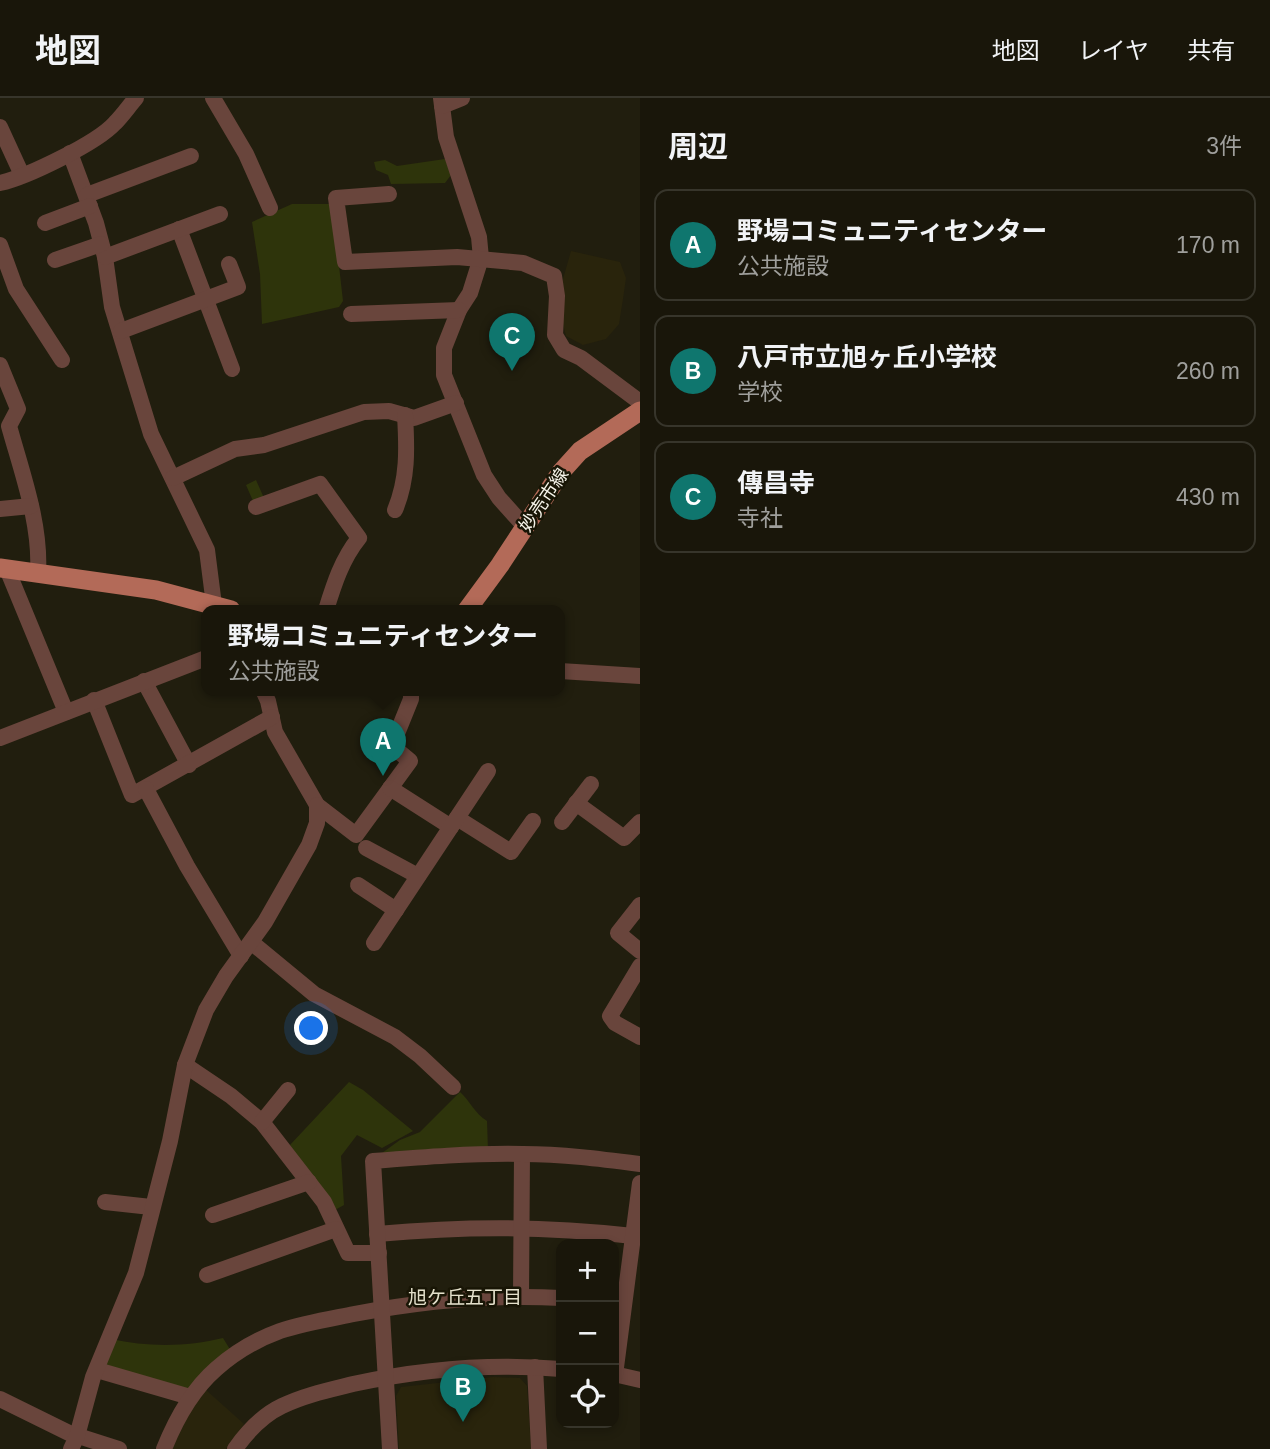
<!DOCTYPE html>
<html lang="ja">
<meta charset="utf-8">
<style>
body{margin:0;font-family:Helvetica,"Noto Sans JP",sans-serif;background:#262318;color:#f1f3f6}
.controls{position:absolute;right:21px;bottom:21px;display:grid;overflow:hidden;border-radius:14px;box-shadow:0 4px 10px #0003}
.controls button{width:63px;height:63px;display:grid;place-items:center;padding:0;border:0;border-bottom:2px solid #37352b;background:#19160a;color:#f1f3f6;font:35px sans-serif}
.you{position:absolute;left:312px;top:931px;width:24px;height:24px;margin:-18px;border:5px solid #fff;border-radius:50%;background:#1a73e8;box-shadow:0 0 0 10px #1a73e833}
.badge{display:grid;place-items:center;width:46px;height:46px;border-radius:50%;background:#0f766e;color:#fff;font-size:23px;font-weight:700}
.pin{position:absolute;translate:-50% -58px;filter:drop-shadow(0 2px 4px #0008)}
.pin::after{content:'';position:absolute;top:37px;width:24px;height:21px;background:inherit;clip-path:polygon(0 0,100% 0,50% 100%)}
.popup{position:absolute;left:201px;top:507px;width:364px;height:91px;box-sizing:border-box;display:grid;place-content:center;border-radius:14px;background:#19160a;filter:drop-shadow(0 2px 5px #0005);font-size:23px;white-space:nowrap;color:#9f9f9c}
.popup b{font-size:26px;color:#f1f3f6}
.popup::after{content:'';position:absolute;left:50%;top:100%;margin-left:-14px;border:14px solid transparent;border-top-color:#19160a}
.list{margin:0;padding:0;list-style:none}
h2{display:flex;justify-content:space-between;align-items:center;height:91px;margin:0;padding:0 28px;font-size:30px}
h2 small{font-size:23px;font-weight:400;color:#9f9f9c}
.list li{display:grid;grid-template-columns:46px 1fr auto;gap:21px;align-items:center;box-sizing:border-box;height:112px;margin:0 14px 14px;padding:0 14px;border:2px solid #37352b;border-radius:14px}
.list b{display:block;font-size:26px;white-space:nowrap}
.list p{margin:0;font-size:23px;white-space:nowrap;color:#9f9f9c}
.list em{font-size:23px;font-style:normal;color:#9f9f9c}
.icon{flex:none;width:38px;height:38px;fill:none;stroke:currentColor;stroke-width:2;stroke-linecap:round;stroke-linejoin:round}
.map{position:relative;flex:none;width:640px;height:1351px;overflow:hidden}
header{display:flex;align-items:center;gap:42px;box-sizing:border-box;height:98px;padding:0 35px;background:#19160a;border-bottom:2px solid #37352b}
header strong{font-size:33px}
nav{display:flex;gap:38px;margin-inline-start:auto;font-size:24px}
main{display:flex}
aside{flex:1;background:#19160a}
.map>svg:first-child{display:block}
.built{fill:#29240c}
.green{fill:#2e340b}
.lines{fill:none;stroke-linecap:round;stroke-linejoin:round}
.minor{stroke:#69453c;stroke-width:16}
.major{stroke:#b36a58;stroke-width:19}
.labels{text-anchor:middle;stroke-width:5;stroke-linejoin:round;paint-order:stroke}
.street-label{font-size:18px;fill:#f6f4ea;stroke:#181505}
.neighbourhood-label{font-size:19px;fill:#e4e0cb;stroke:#181505}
</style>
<header>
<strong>地図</strong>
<nav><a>地図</a><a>レイヤ</a><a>共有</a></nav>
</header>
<main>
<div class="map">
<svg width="640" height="1351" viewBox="0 0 640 1351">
<rect width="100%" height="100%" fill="#211e0e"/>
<g class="built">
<polygon points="571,153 620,164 626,180 623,201 619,226 606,241 583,247 566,238 561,218 561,188"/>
<polygon points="493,1279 520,1280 527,1288 531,1351 399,1351 396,1298 401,1289"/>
<polygon points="206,1292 244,1326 226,1351 172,1351 192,1310"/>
</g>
<g class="green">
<polygon points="445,61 451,77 445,85 391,86 388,77 376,72 374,64 385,62 397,68"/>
<polygon points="292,106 332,106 343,203 339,209 262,226 260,176 252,124"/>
<polygon points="256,382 264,400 253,403 246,387"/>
<polygon points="349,984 363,992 413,1033 382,1050 357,1037 341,1058 344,1107 333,1113 290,1047"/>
<path d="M460 994C470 1003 475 1016 487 1023L488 1052 382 1055 400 1042 420 1034Z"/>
<path d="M223 1240 231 1253 195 1288 185 1292 101 1269 111 1241C147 1249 187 1249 223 1240Z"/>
</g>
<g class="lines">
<g class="minor">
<polyline points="213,0 246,56 270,110"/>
<polyline points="441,0 446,39 479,139 481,160 470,195 459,212 444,250 444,277 484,377 499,400 525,429"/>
<polyline points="442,8 462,0"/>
<polyline points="0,29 22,77"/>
<polyline points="70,55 96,125 105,159 112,209 151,336 207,452 214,507"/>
<path d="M0 85C27 79 97 45 115 25 123 17 129 8 136 0"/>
<polyline points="389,96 336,100 345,164 457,159 523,165 554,178 557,198 555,237 564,252 581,260 640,304"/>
<polyline points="87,97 191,58"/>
<polyline points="45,125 90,108"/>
<polyline points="179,131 232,271"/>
<polyline points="0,147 16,191 62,262"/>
<polyline points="105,159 220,116"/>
<polyline points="55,162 101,146"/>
<polyline points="351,216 459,212"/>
<polyline points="121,233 238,189 229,166"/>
<path d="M0 267 18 311 9 328C22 375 41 426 38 475"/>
<polyline points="173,380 235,351 264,347 364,314 389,313 414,320 456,305"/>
<path d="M256 409 320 386 359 440C342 461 334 486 326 512"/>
<polyline points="0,411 31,408"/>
<path d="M395 412C408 381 407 351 405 317"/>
<polyline points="7,471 66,614"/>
<polyline points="560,573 640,578"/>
<polyline points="144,583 189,667"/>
<polyline points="263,592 268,603 275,634 317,707 356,737 410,663 392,648 411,601 411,592"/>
<polyline points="94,602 132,697 272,619"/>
<polyline points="0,640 206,560"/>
<polyline points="390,690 451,729"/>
<polyline points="146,691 187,768 241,858"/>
<polyline points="576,705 624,740 640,724"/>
<polyline points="457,720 511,754 533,723"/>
<polyline points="562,724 591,686"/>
<polyline points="366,750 418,778"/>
<polyline points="358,787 396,812"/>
<polyline points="640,807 618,835 640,853"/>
<polyline points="251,844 314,896 395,939 420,958 453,989"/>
<polyline points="374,845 488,673"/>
<polyline points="640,868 610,918 615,925 640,939"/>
<polyline points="185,967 231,998 262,1024 324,1104 348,1155 379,1155"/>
<polyline points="262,1024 288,992"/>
<polyline points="105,1104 151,1109"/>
<polyline points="213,1117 309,1084"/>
<path d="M377 1136C467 1128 544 1128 633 1138"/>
<polyline points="207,1177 336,1131"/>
<polyline points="521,1198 522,1056"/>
<polyline points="535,1269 539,1351"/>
<polyline points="97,1272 190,1299"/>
<polyline points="614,1276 640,1282"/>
<polyline points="615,1277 640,1085"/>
<polyline points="0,1301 69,1335 119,1351"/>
<polyline points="71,1351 77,1338 93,1279 136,1175 170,1043 185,967 206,912 226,878 265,824 309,747 317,725 317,707"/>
<path d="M164 1351C176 1321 192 1292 216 1271 234 1255 258 1241 280 1233 304 1225 329 1221 354 1216 423 1203 491 1196 561 1200"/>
<path d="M235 1351C247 1334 263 1317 282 1308 305 1297 329 1292 353 1286 421 1271 492 1265 561 1271"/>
<path d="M390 1351 373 1063C423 1059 473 1055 523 1056 562 1056 601 1061 640 1066"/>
</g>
<g class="major">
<polyline points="0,470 156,492 231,512"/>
<polyline points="467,512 500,467 561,374 580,353 640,313"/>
</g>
</g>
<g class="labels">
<g class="street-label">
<text transform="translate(544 402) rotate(-56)" y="6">妙売市線</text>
</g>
<g class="neighbourhood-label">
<text x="465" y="1206">旭ケ丘五丁目</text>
</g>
</g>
</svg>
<div class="controls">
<button>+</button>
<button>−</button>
<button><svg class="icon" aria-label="locate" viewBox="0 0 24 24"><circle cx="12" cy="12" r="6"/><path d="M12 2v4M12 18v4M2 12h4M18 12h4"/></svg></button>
</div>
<div class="you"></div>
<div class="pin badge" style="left:383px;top:678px">A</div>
<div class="popup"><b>野場コミュニティセンター</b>公共施設</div>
<div class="pin badge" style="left:463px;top:1324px">B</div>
<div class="pin badge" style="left:512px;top:273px">C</div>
</div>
<aside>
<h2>周辺<small>3件</small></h2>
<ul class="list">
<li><span class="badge">A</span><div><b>野場コミュニティセンター</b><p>公共施設</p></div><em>170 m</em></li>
<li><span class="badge">B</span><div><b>八戸市立旭ヶ丘小学校</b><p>学校</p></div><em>260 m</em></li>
<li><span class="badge">C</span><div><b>傳昌寺</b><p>寺社</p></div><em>430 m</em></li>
</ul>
</aside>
</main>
